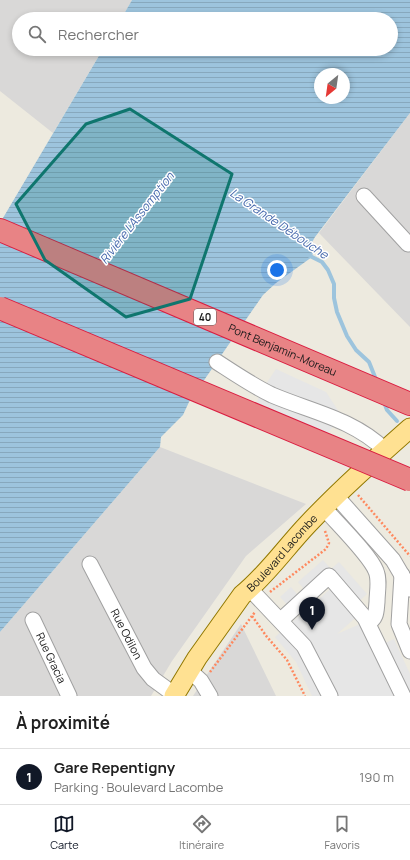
<!DOCTYPE html>
<html lang="fr">
<meta charset="utf-8">
<style>
body{margin:0;font-family:Manrope,sans-serif;background:#f6f6f6;color:#222}
.compass{position:absolute;left:314px;top:68px;width:36px;height:36px;border-radius:50%;background:#fff;box-shadow:0 2px 6px #0003;rotate:209deg}
.you{position:absolute;left:277px;top:270px;width:14px;height:14px;margin:-10px;border:3px solid #fff;border-radius:50%;background:#1a73e8;box-shadow:0 0 0 6px #1a73e833}
.badge{display:grid;place-items:center;width:26px;height:26px;border-radius:50%;background:#111827;color:#fff;font-size:13px;font-weight:700}
.pin{position:absolute;translate:-50% -33px;filter:drop-shadow(0 1px 2px #0008)}
.pin::after{content:'';position:absolute;top:21px;width:14px;height:12px;background:inherit;clip-path:polygon(0 0,100% 0,50% 100%)}
.list{margin:0;padding:0;list-style:none}
h2{display:flex;justify-content:space-between;align-items:center;height:52px;margin:0;padding:0 16px;font-size:17px}
h2 small{font-size:13px;font-weight:400;color:#767676}
.list li{display:grid;grid-template-columns:26px 1fr auto;gap:12px;align-items:center;box-sizing:border-box;height:56px;padding:0 16px;border-top:1px solid #e0e0e0}
.list b{display:block;font-size:15px;white-space:nowrap}
.list p{margin:0;font-size:13px;white-space:nowrap;color:#767676}
.list em{font-size:13px;font-style:normal;color:#767676}
.icon{flex:none;width:22px;height:22px;fill:none;stroke:currentColor;stroke-width:2;stroke-linecap:round;stroke-linejoin:round}
.map{position:relative;flex:none;width:410px;height:696px;overflow:hidden}
.search{position:absolute;background:#fff;box-shadow:0 2px 6px #0003;left:12px;right:12px;top:12px;height:44px;display:flex;align-items:center;gap:10px;box-sizing:border-box;padding:0 14px;border-radius:22px;color:#767676;font-size:15px}
.sheet{height:108px;background:#fff}
nav{display:flex;justify-content:space-around;align-items:center;box-sizing:border-box;height:56px;border-top:1px solid #e0e0e0;background:#fff;font-size:11px;color:#767676}
nav a{display:grid;justify-items:center;gap:2px}
nav .on{color:#111827}
.map>svg:first-child{display:block}
.residential{fill:#d9d8d7}
.parking{fill:#e6e6e6}
.water{fill:url(#water-rules);fill-rule:evenodd}
.lines{fill:none;stroke-linecap:round;stroke-linejoin:round}
.stream{stroke:#9dc4dd;stroke-width:4}
.minor-casing{stroke:#a1a1a1;stroke-width:17}
.major-casing{stroke:#917800;stroke-width:21}
.highway-casing{stroke:#da1d40;stroke-width:24}
.path{stroke:#fe895f;stroke-width:2.5;stroke-dasharray:2 2;stroke-linecap:butt}
.minor{stroke:#fff;stroke-width:15}
.major{stroke:#ffe192;stroke-width:19}
.highway{stroke:#e88385;stroke-width:22}
.highway-bridge-casing{stroke:#da1d40;stroke-width:24;stroke-linecap:butt}
.highway-bridge{stroke:#e88385;stroke-width:22}
.marked{fill:#0f766e;fill-opacity:0.2;stroke:#0f766e;stroke-width:3;stroke-linejoin:round}
.labels{text-anchor:middle;stroke-width:3;stroke-linejoin:round;paint-order:stroke}
.shield{fill:#fff;stroke:#5f5f5f;stroke-width:1}
.shield-label{font-size:10px;font-weight:bold;fill:#1a1a1a}
.street-label{font-size:11px;fill:#1a1a1a;stroke:#fff}
.water-label{font-size:12px;font-style:italic;fill:#4568ac;stroke:#fff}
</style>
<div class="map">
<svg width="410" height="696" viewBox="0 0 410 696">
<defs>
<pattern id="water-rules" width="6" height="5" patternUnits="userSpaceOnUse"><rect width="6" height="5" fill="#9dc4dd"/><path d="M0 2.5h6" fill="none" stroke="#87a8bd"/></pattern>
</defs>
<rect width="100%" height="100%" fill="#edeadf"/>
<g class="residential">
<polygon points="0,0 132,0 121,19 19,19 19,49 103,49 53,133 0,91"/>
<polygon points="410,113 410,327 319,233"/>
<polygon points="160,447 306,504 246,556 172,661 151,696 0,696 0,632"/>
<polygon points="241,624 276,696 193,696 210,670"/>
</g>
<g class="parking">
<polygon points="276,369 326,392 339,412 340,420 327,433 256,404 262,390"/>
<polygon points="323,560 331,569 339,562 367,594 355,605 361,613 337,634 367,621 379,646 394,639 410,674 410,696 312,696 296,662 275,637 336,584 329,577 309,595 298,582"/>
<polygon points="291,587 302,600 292,610 280,597"/>
</g>
<path class="water" d="M132 0H410V113L315 237 311 244 314 248 312 257 276 283 263 295 189 402 183 415 161 437 160 447 0 632V223L103 49H391V19H121ZM320 74H344V98H320Z"/>
<g class="lines">
<g class="stream">
<polyline points="308,255 322,262 328,270 334,284 334,298 337,312 347,336 356,350 369,362 377,382"/>
<polyline points="384,402 387,410 397,421"/>
</g>
<defs>
<g id="minor">
<polyline points="364,196 408,244"/>
<path d="M217 362C234 373 253 386 272 395 312 412 353 419 385 450"/>
<polyline points="336,496 393,560 410,589"/>
<path d="M324 508C336 522 370 555 376 571 380 580 377 592 377 602 376 611 377 618 368 623"/>
<path id="s1" d="M90 564 144 668 153 679 175 695"/>
<polyline points="402,575 399,624 410,651"/>
<polyline points="250,589 304,646 330,696"/>
<path id="s2" d="M33 620 69 696"/>
<polyline points="281,620 329,576 365,618 403,696"/>
<polyline points="189,670 201,681 210,696"/>
</g>
<g id="major">
<path id="s3" d="M174 696 197 658 242 595C266 576 286 547 308 524 340 490 375 459 410 428"/>
</g>
<g id="highway">
<path id="s4" d="M0 230 410 404"/>
</g>
</defs>
<use href="#minor" class="minor-casing"/>
<use href="#major" class="major-casing"/>
<use href="#highway" class="highway-casing"/>
<g class="path">
<polyline points="358,495 410,556"/>
<polyline points="270,592 326,549 329,543 325,531"/>
<polyline points="252,616 267,637 287,660 305,696"/>
<polyline points="210,672 255,612"/>
</g>
<use href="#minor" class="minor"/>
<use href="#major" class="major"/>
<use href="#highway" class="highway"/>
<defs>
<polyline id="highway-bridge" points="0,308 410,480"/>
</defs>
<use href="#highway-bridge" class="highway-bridge-casing"/>
<use href="#highway-bridge" class="highway-bridge"/>
</g>
<path class="marked" d="M130 109 232 174 190 299 126 317 45 260 16 204 86 124Z"/>
<g class="labels">
<rect class="shield" x="194" y="309" width="22" height="16" rx="3"/>
<g class="shield-label">
<text x="205" y="321">40</text>
</g>
<g class="street-label">
<text dy="4" stroke="none"><textPath href="#s4" startOffset="307">Pont Benjamin-Moreau</textPath></text>
<text dy="4" stroke="none"><textPath href="#s3" startOffset="180">Boulevard Lacombe</textPath></text>
<text dy="4" stroke="none"><textPath href="#s1" startOffset="79">Rue Odilon</textPath></text>
<text dy="4" stroke="none"><textPath href="#s2" startOffset="42">Rue Gracia</textPath></text>
</g>
<g class="water-label">
<text transform="translate(137 218) rotate(-52)" y="4">Rivière L'Assomption</text>
<text transform="translate(279 224) rotate(34)" y="4">La Grande Débouche</text>
</g>
</g>
</svg>
<svg class="compass" viewBox="-18 -18 36 36"><path d="M0-13l5 13h-10z" fill="#e53935"/><path d="M0 13l5-13h-10z" fill="#767676"/></svg>
<div class="you"></div>
<div class="pin badge" style="left:312px;top:630px">1</div>
<div class="search"><svg class="icon" aria-label="search" viewBox="0 0 24 24"><circle cx="10" cy="10" r="6"/><path d="M15 15l6 6"/></svg>Rechercher</div>
</div>
<section class="sheet">
<h2>À proximité<small></small></h2>
<ul class="list">
<li><span class="badge">1</span><div><b>Gare Repentigny</b><p>Parking · Boulevard Lacombe</p></div><em>190 m</em></li>
</ul>
</section>
<nav>
<a class="on"><svg class="icon" aria-label="map" viewBox="0 0 24 24"><path d="M3 6l6-2 6 2 6-2v14l-6 2-6-2-6 2zM9 4v14M15 6v14"/></svg>Carte</a>
<a><svg class="icon" aria-label="directions" viewBox="0 0 24 24"><path d="M12 3l9 9-9 9-9-9zM9 14v-3h6M13 9l2 2-2 2"/></svg>Itinéraire</a>
<a><svg class="icon" aria-label="saved" viewBox="0 0 24 24"><path d="M7 4h10v16l-5-4-5 4z"/></svg>Favoris</a>
</nav>
